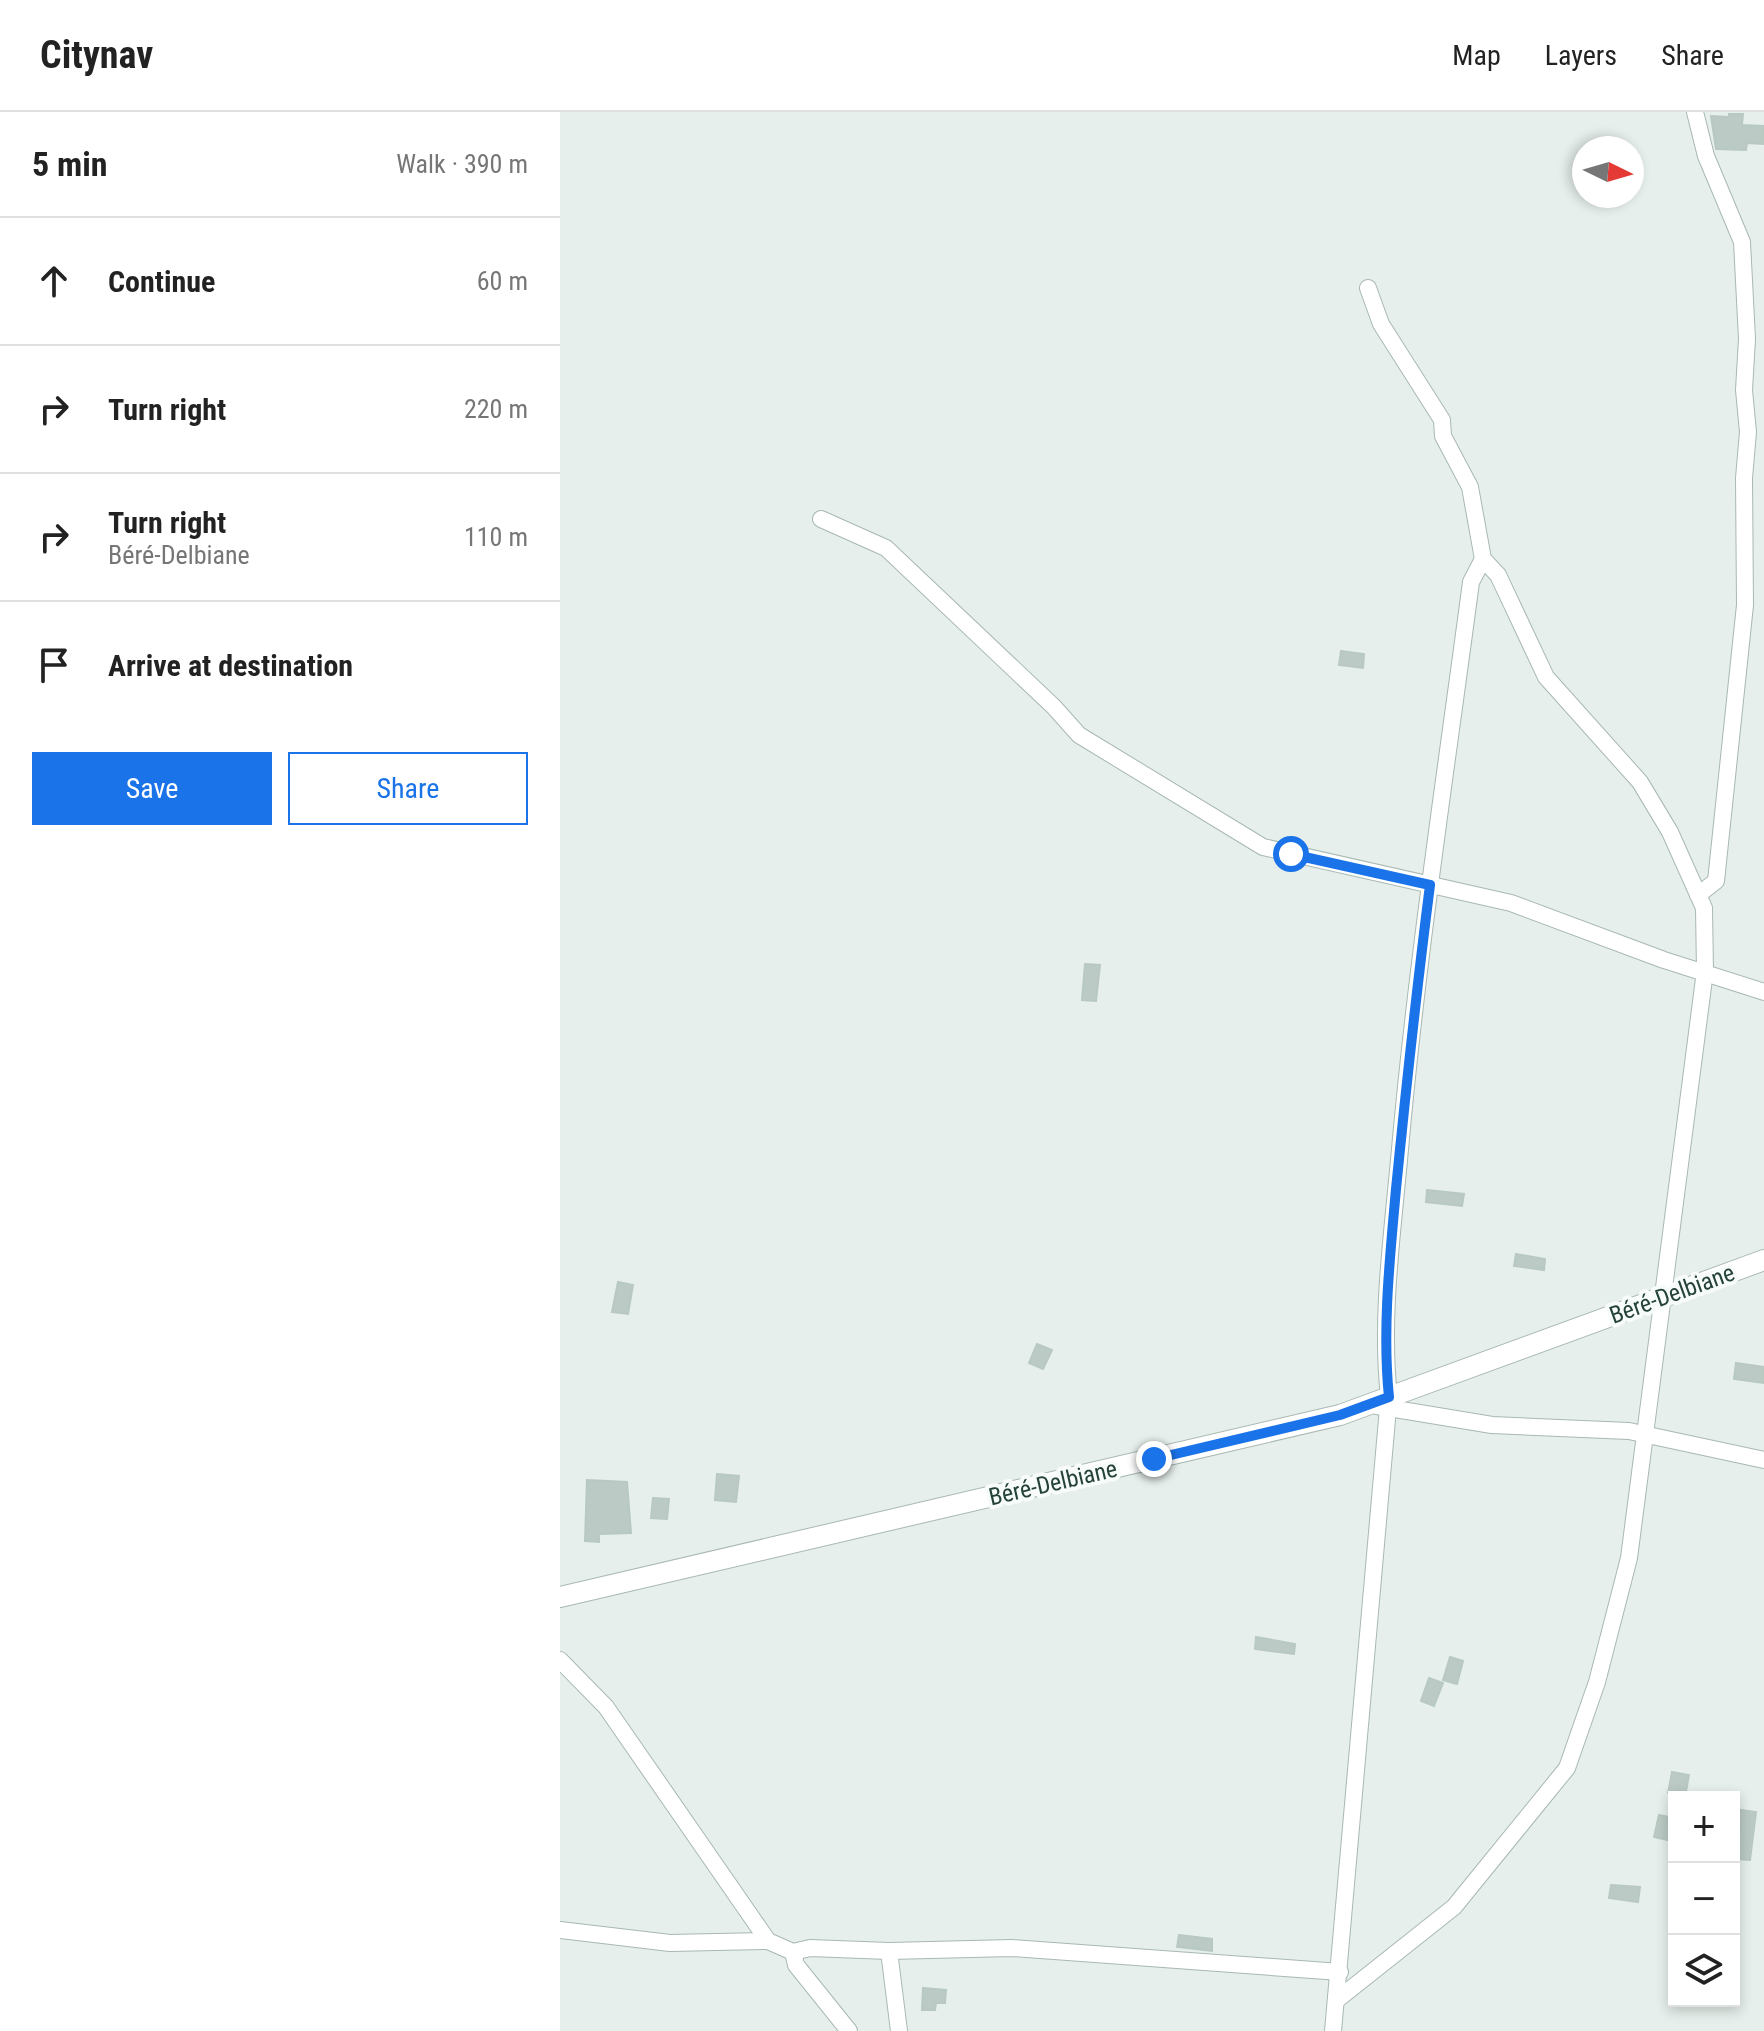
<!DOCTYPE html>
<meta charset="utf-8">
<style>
body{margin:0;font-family:"Roboto Condensed",sans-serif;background:#f6f6f6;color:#222}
.controls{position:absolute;right:24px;bottom:24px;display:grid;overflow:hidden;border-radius:0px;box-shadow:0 4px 12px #0003}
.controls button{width:72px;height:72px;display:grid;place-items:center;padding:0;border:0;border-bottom:2px solid #e0e0e0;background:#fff;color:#222;font:40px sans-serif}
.compass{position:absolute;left:1012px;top:24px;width:72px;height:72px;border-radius:50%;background:#fff;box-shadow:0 4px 12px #0003;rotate:95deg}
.stop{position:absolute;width:24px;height:24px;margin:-18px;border:6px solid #1a73e8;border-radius:50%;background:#fff}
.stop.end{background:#1a73e8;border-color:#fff;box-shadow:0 2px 8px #0008}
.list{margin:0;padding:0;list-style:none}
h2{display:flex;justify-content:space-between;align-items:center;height:104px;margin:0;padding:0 32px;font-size:34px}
h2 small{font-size:26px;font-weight:400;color:#767676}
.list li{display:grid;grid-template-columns:52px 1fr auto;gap:24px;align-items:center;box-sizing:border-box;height:128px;padding:0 32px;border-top:2px solid #e0e0e0}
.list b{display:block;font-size:30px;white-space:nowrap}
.list p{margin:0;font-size:26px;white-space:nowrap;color:#767676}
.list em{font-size:26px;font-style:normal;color:#767676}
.actions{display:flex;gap:16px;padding:24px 32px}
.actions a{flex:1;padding:18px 0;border:2px solid #1a73e8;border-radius:0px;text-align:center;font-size:28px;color:#1a73e8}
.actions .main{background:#1a73e8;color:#fff}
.icon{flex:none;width:44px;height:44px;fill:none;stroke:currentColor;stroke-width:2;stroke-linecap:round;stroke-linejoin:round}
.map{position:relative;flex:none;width:1204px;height:1919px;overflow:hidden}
header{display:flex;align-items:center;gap:48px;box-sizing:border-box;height:112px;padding:0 40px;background:#fff;border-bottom:2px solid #e0e0e0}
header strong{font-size:38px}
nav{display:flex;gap:44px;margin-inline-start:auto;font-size:28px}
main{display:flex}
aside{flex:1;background:#fff}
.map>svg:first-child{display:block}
.building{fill:#bbcac4;stroke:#b8c9c2;stroke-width:2}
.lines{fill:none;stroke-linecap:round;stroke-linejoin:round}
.minor-casing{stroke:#a8b8b2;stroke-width:18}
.tertiary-casing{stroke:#a8b8b2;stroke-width:22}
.minor{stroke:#fff;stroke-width:16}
.tertiary{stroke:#fff;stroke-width:20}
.route{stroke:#1a73e8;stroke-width:10}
.labels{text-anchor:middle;stroke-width:8;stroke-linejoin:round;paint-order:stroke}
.street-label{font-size:24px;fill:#24423a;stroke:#f7fbf9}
</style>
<header>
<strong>Citynav</strong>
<nav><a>Map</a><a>Layers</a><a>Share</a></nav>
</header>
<main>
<aside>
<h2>5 min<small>Walk · 390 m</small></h2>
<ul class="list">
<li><svg class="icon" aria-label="ahead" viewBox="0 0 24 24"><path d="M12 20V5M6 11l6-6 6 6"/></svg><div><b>Continue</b></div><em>60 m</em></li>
<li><svg class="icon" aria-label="right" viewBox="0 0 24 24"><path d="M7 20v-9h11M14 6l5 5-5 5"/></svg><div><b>Turn right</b></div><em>220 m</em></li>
<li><svg class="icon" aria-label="right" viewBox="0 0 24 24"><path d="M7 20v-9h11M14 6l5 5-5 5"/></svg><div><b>Turn right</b><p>Béré-Delbiane</p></div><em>110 m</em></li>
<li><svg class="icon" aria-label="arrive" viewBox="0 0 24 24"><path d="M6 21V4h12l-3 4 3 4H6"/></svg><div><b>Arrive at destination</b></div></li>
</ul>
<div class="actions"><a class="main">Save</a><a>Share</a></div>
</aside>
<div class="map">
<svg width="1204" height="1919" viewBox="0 0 1204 1919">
<rect width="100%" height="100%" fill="#e6efeb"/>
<g class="building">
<polygon points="1169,2 1183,2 1182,13 1204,14 1204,32 1187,31 1186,38 1156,37 1151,4 1169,5"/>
<polygon points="781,539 804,542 803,556 779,553"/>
<polygon points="525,852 540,853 536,889 522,888"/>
<polygon points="867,1078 904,1082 902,1094 866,1090"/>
<polygon points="956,1142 985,1147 984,1158 954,1154"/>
<polygon points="58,1170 73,1173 68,1202 52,1200"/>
<polygon points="477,1232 492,1238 483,1257 469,1251"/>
<polygon points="1176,1251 1204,1255 1204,1271 1174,1267"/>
<polygon points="157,1362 179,1364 176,1390 155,1388"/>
<polygon points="27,1368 67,1370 71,1421 39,1422 39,1430 25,1429"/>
<polygon points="93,1386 109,1387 107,1407 91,1406"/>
<polygon points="696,1525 735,1532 734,1542 695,1537"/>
<polygon points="890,1545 903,1549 897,1572 883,1568"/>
<polygon points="869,1566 883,1571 874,1594 861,1589"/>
<polygon points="1112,1660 1129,1663 1125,1685 1108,1681"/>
<polygon points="1174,1697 1196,1700 1190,1748 1176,1747 1181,1710 1174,1709"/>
<polygon points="1099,1703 1114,1706 1112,1729 1094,1725"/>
<polygon points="1051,1773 1080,1775 1078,1790 1049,1786"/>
<polygon points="619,1823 652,1827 652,1839 617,1835"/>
<polygon points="363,1876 386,1878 385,1891 376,1891 375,1898 362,1898"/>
</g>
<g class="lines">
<defs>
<g id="minor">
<polyline points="1135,0 1146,44 1182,130 1187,227 1184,278 1188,320 1184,366 1185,493 1156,769 1138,783"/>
<polyline points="261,407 326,436 494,595 519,623 703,735 951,791 1104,848 1204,880"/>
<path d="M829 1285C820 1204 833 1118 840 1037 857 847 886 659 911 470L923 447"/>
<polyline points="817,1294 932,1313 1069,1319 1204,1348"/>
<polyline points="0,1548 46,1595 208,1829 233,1840 250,1836 329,1839 452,1836 780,1860"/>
<polyline points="0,1818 110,1831 208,1829"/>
<polyline points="329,1839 339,1919"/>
<polyline points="233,1840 236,1853 289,1919"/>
<polyline points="778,1887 894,1795 1007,1656 1037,1570 1069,1446 1145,859 1144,796 1110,720 1080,670 986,565 938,463 923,447 910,375 883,324 882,308 821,212 808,176"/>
<polyline points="773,1919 828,1296"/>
</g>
<polyline id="tertiary" points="0,1485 780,1303 1204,1148"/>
</defs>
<use href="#minor" class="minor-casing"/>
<use href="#tertiary" class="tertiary-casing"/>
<use href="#minor" class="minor"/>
<use href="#tertiary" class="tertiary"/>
</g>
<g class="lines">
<path class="route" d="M594 1347 780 1303 829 1285C822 1217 830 1145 836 1077 846 976 857 875 870 773L731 742"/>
</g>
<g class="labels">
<g class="street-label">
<text transform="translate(1112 1182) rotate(-20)" y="8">Béré-Delbiane</text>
<text transform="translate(493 1371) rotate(-13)" y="8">Béré-Delbiane</text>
</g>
</g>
</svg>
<div class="controls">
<button>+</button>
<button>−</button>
<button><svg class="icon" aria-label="layers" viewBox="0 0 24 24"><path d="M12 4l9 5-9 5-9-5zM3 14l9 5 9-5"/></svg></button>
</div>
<svg class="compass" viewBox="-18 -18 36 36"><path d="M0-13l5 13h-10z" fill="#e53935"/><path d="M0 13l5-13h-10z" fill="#767676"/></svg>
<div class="stop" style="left:731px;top:742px"></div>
<div class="stop end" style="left:594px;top:1347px"></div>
</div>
</main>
